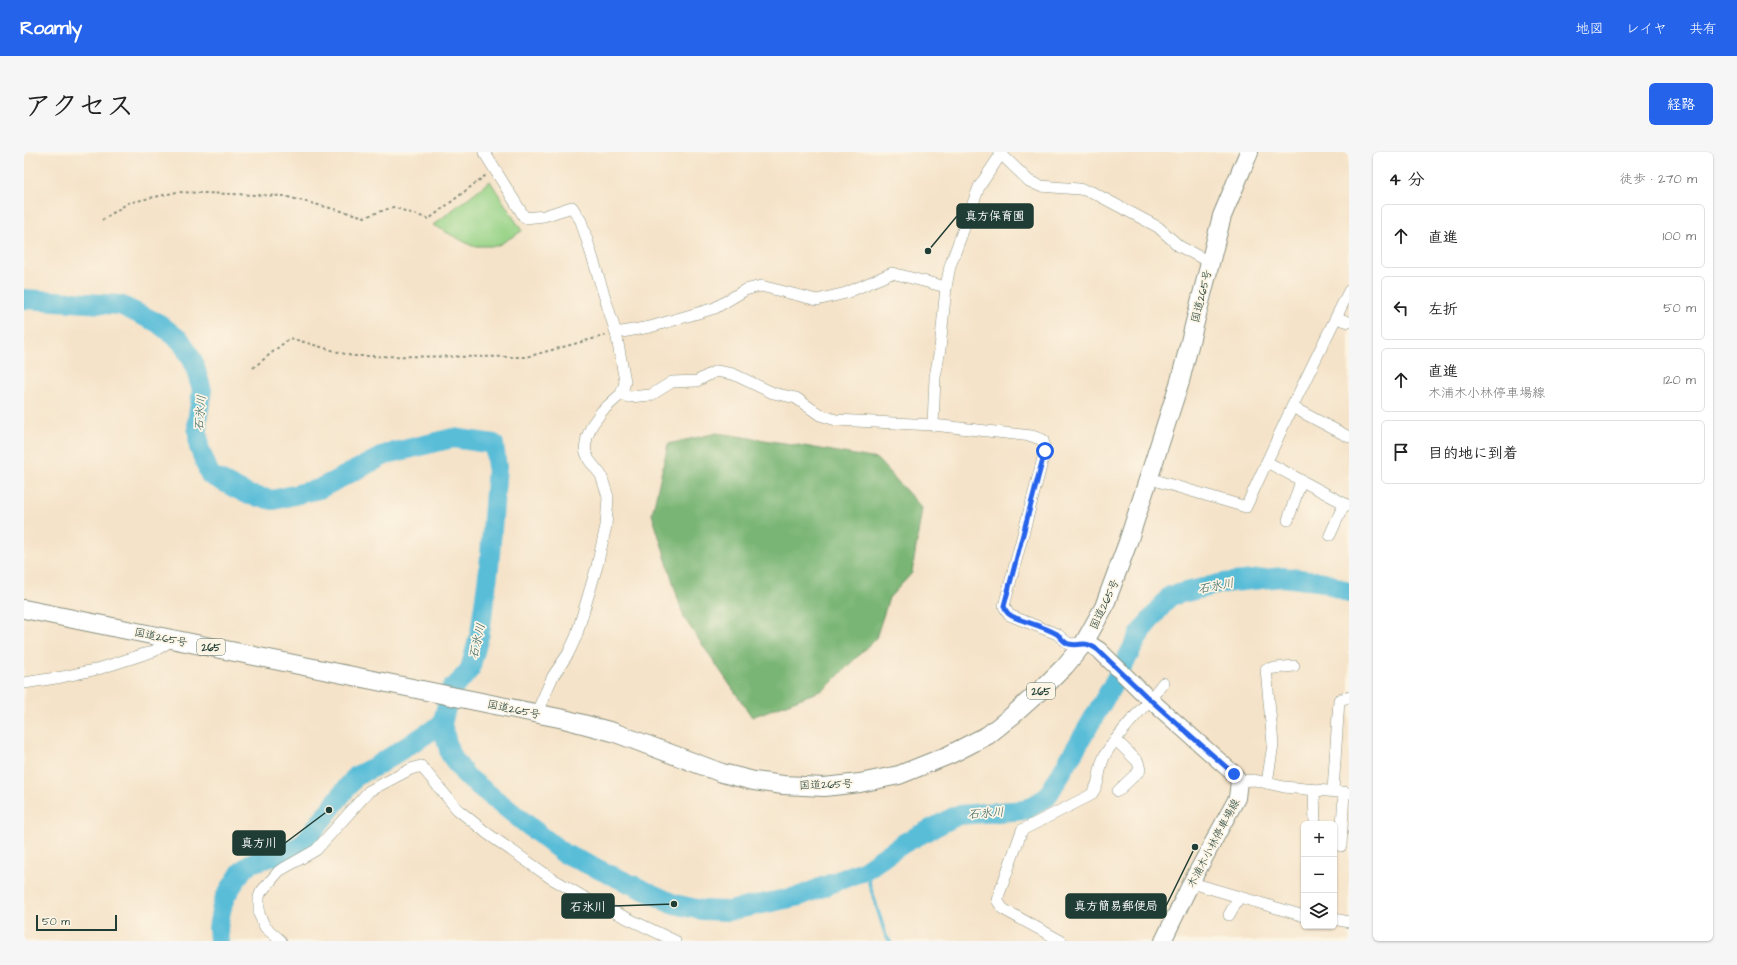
<!DOCTYPE html>
<html lang="ja">
<meta charset="utf-8">
<style>
body{margin:0;font-family:"Architects Daughter","Klee One",sans-serif;background:#f6f6f6;color:#222}
.controls{position:absolute;right:12px;bottom:12px;display:grid;overflow:hidden;border-radius:6px;box-shadow:0 1px 3px #0004}
.controls button{width:36px;height:36px;display:grid;place-items:center;padding:0;border:0;border-bottom:1px solid #e0e0e0;background:#fff;color:#222;font:20px sans-serif}
.scale{position:absolute;left:12px;bottom:10px;width:81px;box-sizing:border-box;padding-left:4px;border:2px solid #1f3d34;border-top:0;font-size:11px;line-height:14px;white-space:nowrap;color:#1f3d34;-webkit-text-stroke:3px #fcf5e5;paint-order:stroke}
.stop{position:absolute;width:12px;height:12px;margin:-9px;border:3px solid #2563eb;border-radius:50%;background:#fff}
.stop.end{background:#2563eb;border-color:#fff;box-shadow:0 1px 4px #0008}
.list{margin:0;padding:0;list-style:none}
h2{display:flex;justify-content:space-between;align-items:center;height:52px;margin:0;padding:0 16px;font-size:17px}
h2 small{font-size:13px;font-weight:400;color:#767676}
.list li{display:grid;grid-template-columns:26px 1fr auto;gap:12px;align-items:center;box-sizing:border-box;height:64px;margin:0 8px 8px;padding:0 8px;border:1px solid #e0e0e0;border-radius:6px}
.list b{display:block;font-size:15px;white-space:nowrap}
.list p{margin:0;font-size:13px;white-space:nowrap;color:#767676}
.list em{font-size:13px;font-style:normal;color:#767676}
.icon{flex:none;width:22px;height:22px;fill:none;stroke:currentColor;stroke-width:2;stroke-linecap:round;stroke-linejoin:round}
.map{position:relative;flex:none;width:1325px;height:789px;overflow:hidden;border-radius:6px}
header{display:flex;align-items:center;gap:24px;box-sizing:border-box;height:56px;padding:0 20px;background:#2563eb;color:#fff}
header strong{font-size:19px}
nav{display:flex;gap:22px;margin-inline-start:auto;font-size:14px}
.intro{display:flex;align-items:center;justify-content:space-between;box-sizing:border-box;height:96px;padding:0 24px}
h1{margin:0;font-size:28px}
.button{padding:10px 18px;border-radius:6px;background:#2563eb;color:#fff;font-size:14px;font-weight:700}
main{display:flex;gap:24px;padding:0 24px}
aside{flex:1;background:#fff;border-radius:6px;box-shadow:0 1px 3px #0004}
.map>svg:first-child{display:block}
.green{fill:#97d387;stroke:#5b885e}
.forest{fill:#79b574;stroke:#4c7954}
.lines{fill:none;stroke-linecap:round;stroke-linejoin:round}
.stream{stroke:#5abdd8;stroke-width:3.5}
.river{stroke:#5abdd8;stroke-width:20}
.minor-casing{stroke:#8a907e;stroke-width:12}
.secondary-casing{stroke:#8a907e;stroke-width:18}
.trunk-casing{stroke:#8a907e;stroke-width:20}
.path{stroke:#8a907e;stroke-width:2;stroke-dasharray:3 3;stroke-linecap:butt}
.minor{stroke:#fff;stroke-width:11}
.secondary{stroke:#fff;stroke-width:16}
.trunk{stroke:#fff;stroke-width:18}
.route{stroke:#2563eb;stroke-width:5}
.labels{text-anchor:middle;stroke-width:3.5;stroke-linejoin:round;paint-order:stroke}
.shield{fill:#fcf5e5;stroke:#617469;stroke-width:1}
.shield-label{font-size:10px;font-weight:bold;fill:#1f3d34}
.street-label{font-size:11px;fill:#1f3d34;stroke:#fcf5e5}
.water-label{font-size:12px;font-style:italic;fill:#2e5d5d;stroke:#fcf5e5}
.leader{fill:none;stroke:#1f3d34;stroke-width:1.5}
.callout-dot{fill:#1f3d34;stroke:#fcf5e5;stroke-width:1.5}
.callout{fill:#1f3d34;stroke:#1f3d34;stroke-width:1.5}
.callout-label{font-size:12px;text-anchor:middle;font-weight:bold;fill:#fff}
</style>
<header>
<strong>Roamly</strong>
<nav><a>地図</a><a>レイヤ</a><a>共有</a></nav>
</header>
<div class="intro"><h1>アクセス</h1><a class="button">経路</a></div>
<main>
<div class="map">
<svg width="1325" height="789" viewBox="0 0 1325 789">
<rect width="100%" height="100%" fill="#fcf5e5"/>
<filter id="ink" filterUnits="userSpaceOnUse"><feTurbulence type="fractalNoise" baseFrequency=".025" numOctaves="2"/><feDisplacementMap in="SourceGraphic" scale="8" xChannelSelector="R" yChannelSelector="G"/><feConvolveMatrix kernelMatrix="1 2 1 2 8 2 1 2 1" color-interpolation-filters="sRGB"/></filter>
<filter id="wash" filterUnits="userSpaceOnUse"><feTurbulence type="fractalNoise" baseFrequency=".012" numOctaves="4" result="noise"/><feDisplacementMap in="SourceGraphic" scale="16" xChannelSelector="R" yChannelSelector="G"/><feGaussianBlur stdDeviation="0.9" result="paint"/><feColorMatrix in="noise" values="0 0 0 0 0 0 0 0 0 0 0 0 0 0 0 0 0 1.4 0 .05"/><feComposite in="paint" operator="in"/></filter>
<g filter="url(#wash)">
<rect width="100%" height="100%" fill="#f5e3c9"/>
<polygon class="green" points="466,29 498,79 473,94 448,94 409,73"/>
<polygon class="forest" points="693,281 780,294 853,307 898,356 888,421 865,446 852,486 801,537 728,565 660,466 628,362 644,292"/>
<g class="lines">
<polyline class="stream" points="841,718 862,784 866,789"/>
<g class="river">
<polyline points="0,147 96,153 134,171 157,189 169,209 178,238 173,270 175,295 186,323 225,343 249,348 295,337 363,302 429,286 470,292 473,315 465,416 456,481 446,517 436,529 427,537 418,572 426,602 442,624 539,701 650,752 677,758 704,759 776,744 841,718 880,691 934,663 1002,658 1023,645 1087,536 1118,478 1146,444 1199,431 1259,425 1300,430 1325,441"/>
<polyline points="195,789 194,776 197,759 201,745 217,720 227,711 261,701 279,692 332,624 352,614 418,572"/>
</g>
</g>
</g>
<g filter="url(#ink)">
<g class="lines">
<defs>
<g id="minor">
<polyline points="460,0 501,66 520,64 548,55 557,69 592,181 601,229 600,234 597,242 578,259 568,273 563,285 561,298 565,308 577,323 584,345 582,374 573,414 552,485 544,502 529,524 512,562"/>
<polyline points="975,0 1005,29 1016,34 1055,37 1068,40 1134,75 1155,94 1185,110"/>
<polyline points="1312,166 1325,170"/>
<polyline points="592,181 626,175 691,156 721,138 737,134 793,148 822,141 868,121 922,135"/>
<polyline points="597,242 605,245 627,243 648,230 673,229 692,219 709,222 749,241 772,246 796,263 812,268 909,273 1008,284 1019,288 1021,299 980,454 985,463 1033,482 1045,492 1060,491"/>
<polyline points="1268,255 1325,285"/>
<polyline points="909,273 911,225 916,197 922,135 926,114 955,35 977,2"/>
<polyline points="1243,310 1325,354"/>
<polyline points="1124,325 1137,330 1222,355 1268,255 1325,139"/>
<polyline points="1264,368 1277,329"/>
<polyline points="1306,383 1320,352"/>
<polyline points="0,531 38,525 74,517 130,499 150,487"/>
<polyline points="1092,588 1114,610 1116,618 1094,639"/>
<polyline points="1215,629 1230,628 1260,635 1325,641"/>
<polyline points="1243,631 1249,592 1242,517 1270,514"/>
<polyline points="1290,637 1291,672"/>
<polyline points="1309,639 1315,548 1325,545"/>
<polyline points="1317,694 1320,640"/>
<polyline points="1168,731 1280,764"/>
<polyline points="1205,763 1215,745"/>
<polyline points="1310,767 1325,770"/>
<polyline points="257,789 241,775 235,762 235,745 237,740 255,719 292,698 345,639 387,617 397,614 433,657 464,682 527,726 563,747 651,789"/>
<path d="M1037 789 979 757 973 748 998 678 1067 643C1079 628 1072 615 1084 598 1100 574 1122 554 1139 531"/>
</g>
<polyline id="secondary" points="1060,491 1067,493 1075,498 1122,544 1210,622 1215,629 1213,646 1169,727 1139,789"/>
<polyline id="trunk" points="0,457 540,567 589,580 698,621 730,629 759,633 800,635 836,631 875,623 925,603 964,583 989,563 1018,537 1041,514 1060,491 1080,455 1104,390 1156,229 1198,64 1225,0"/>
</defs>
<use href="#minor" class="minor-casing"/>
<use href="#secondary" class="secondary-casing"/>
<use href="#trunk" class="trunk-casing"/>
<g class="path">
<polyline points="78,68 104,51 153,40 260,44 341,65 369,55 405,67 462,23"/>
<polyline points="229,216 266,186 328,204 502,205 583,183"/>
</g>
<use href="#minor" class="minor"/>
<use href="#secondary" class="secondary"/>
<use href="#trunk" class="trunk"/>
</g>
</g>
<g class="lines" filter="url(#ink)">
<path class="route" d="M1021 299 980 454C982 461 985 463 992 466 1005 471 1021 475 1033 482 1037 485 1040 491 1045 492 1060 495 1058 487 1074 498L1122 544 1210 622"/>
</g>
<g class="labels">
<g class="shield">
<rect x="173" y="487" width="28" height="16" rx="3"/>
<rect x="1003" y="531" width="28" height="16" rx="3"/>
</g>
<g class="shield-label">
<text x="187" y="499">265</text>
<text x="1017" y="543">265</text>
</g>
<g class="street-label">
<text transform="translate(1177 144) rotate(-76)" y="4">国道265号</text>
<text transform="translate(1080 452) rotate(-65)" y="4">国道265号</text>
<text transform="translate(137 485) rotate(12)" y="4">国道265号</text>
<text transform="translate(490 557) rotate(12)" y="4">国道265号</text>
<text transform="translate(802 632) rotate(-2)" y="4">国道265号</text>
<text transform="translate(1189 691) rotate(-62)" y="4">木浦木小林停車場線</text>
</g>
<g class="water-label">
<text transform="translate(176 261) rotate(-85)" y="4">石氷川</text>
<text transform="translate(1192 434) rotate(-11)" y="4">石氷川</text>
<text transform="translate(453 489) rotate(-77)" y="4">石氷川</text>
<text transform="translate(962 661) rotate(-4)" y="4">石氷川</text>
</g>
</g>
<path class="leader" d="M904 99L933 64M305 658L261 691M1171 695L1142 754M650 752L590 754"/>
<g class="callout-dot">
<circle cx="904" cy="99" r="4"/>
<circle cx="305" cy="658" r="4"/>
<circle cx="1171" cy="695" r="4"/>
<circle cx="650" cy="752" r="4"/>
</g>
<g class="callout">
<rect x="933" y="52" width="76" height="24" rx="4"/>
<rect x="209" y="679" width="52" height="24" rx="4"/>
<rect x="1042" y="742" width="100" height="24" rx="4"/>
<rect x="538" y="742" width="52" height="24" rx="4"/>
</g>
<g class="callout-label">
<text x="971" y="68">真方保育園</text>
<text x="235" y="695">真方川</text>
<text x="1092" y="758">真方簡易郵便局</text>
<text x="564" y="759">石氷川</text>
</g>
</svg>
<div class="controls">
<button>+</button>
<button>−</button>
<button><svg class="icon" aria-label="layers" viewBox="0 0 24 24"><path d="M12 4l9 5-9 5-9-5zM3 14l9 5 9-5"/></svg></button>
</div>
<div class="scale">50 m</div>
<div class="stop" style="left:1021px;top:299px"></div>
<div class="stop end" style="left:1210px;top:622px"></div>
</div>
<aside>
<h2>4 分<small>徒歩 · 270 m</small></h2>
<ul class="list">
<li><svg class="icon" aria-label="ahead" viewBox="0 0 24 24"><path d="M12 20V5M6 11l6-6 6 6"/></svg><div><b>直進</b></div><em>100 m</em></li>
<li><svg class="icon" aria-label="left" viewBox="0 0 24 24"><path d="M17 20v-9H6M10 6l-5 5 5 5"/></svg><div><b>左折</b></div><em>50 m</em></li>
<li><svg class="icon" aria-label="ahead" viewBox="0 0 24 24"><path d="M12 20V5M6 11l6-6 6 6"/></svg><div><b>直進</b><p>木浦木小林停車場線</p></div><em>120 m</em></li>
<li><svg class="icon" aria-label="arrive" viewBox="0 0 24 24"><path d="M6 21V4h12l-3 4 3 4H6"/></svg><div><b>目的地に到着</b></div></li>
</ul>
</aside>
</main>
